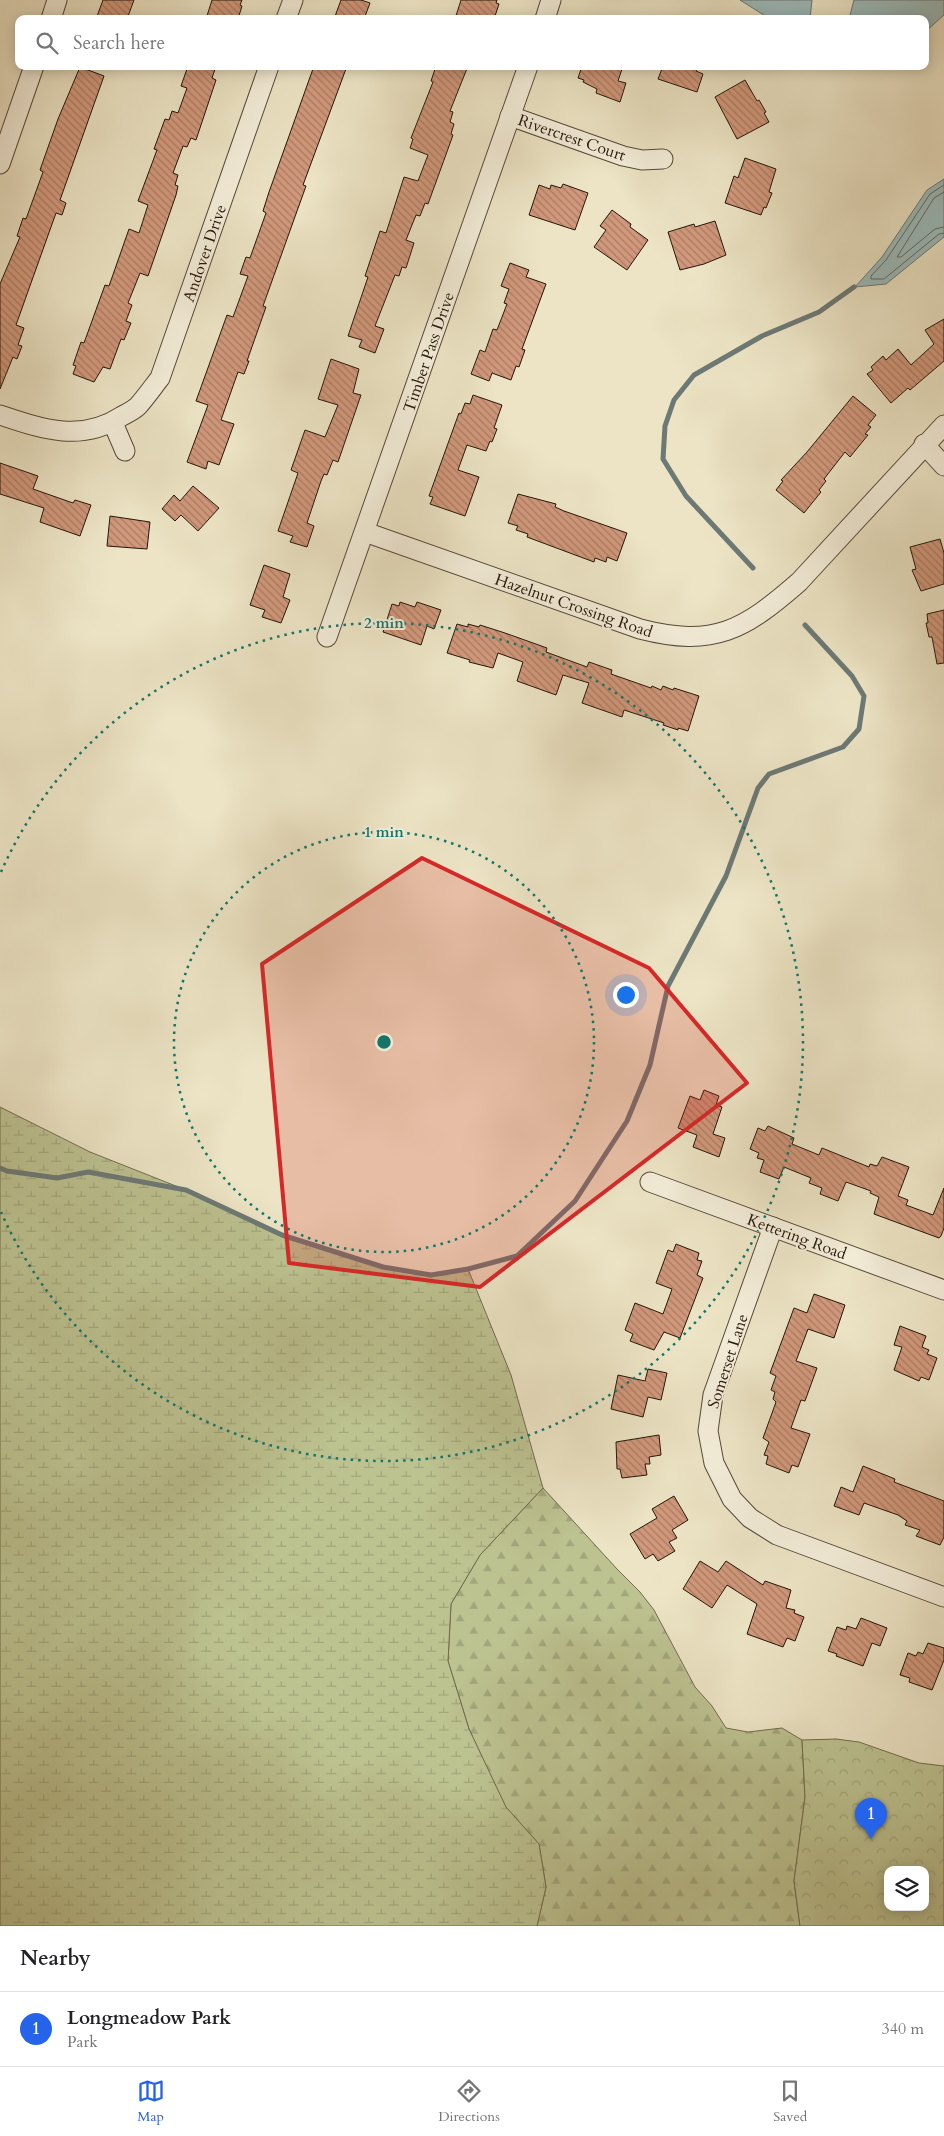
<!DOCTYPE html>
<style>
body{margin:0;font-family:Cardo,serif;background:#f6f6f6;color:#202124}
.controls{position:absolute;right:15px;bottom:15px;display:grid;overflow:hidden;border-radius:10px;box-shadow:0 2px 12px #0003}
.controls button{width:45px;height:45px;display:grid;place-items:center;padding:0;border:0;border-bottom:1px solid #e0e0e0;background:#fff;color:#202124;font:25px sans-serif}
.you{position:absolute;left:625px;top:994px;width:18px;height:18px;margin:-12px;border:4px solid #fff;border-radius:50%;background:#1a73e8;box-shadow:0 0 0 8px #1a73e833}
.badge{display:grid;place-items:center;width:32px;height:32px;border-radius:50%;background:#2563eb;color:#fff;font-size:16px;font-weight:700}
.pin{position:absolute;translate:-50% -41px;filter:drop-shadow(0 1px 2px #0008)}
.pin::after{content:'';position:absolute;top:26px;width:18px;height:15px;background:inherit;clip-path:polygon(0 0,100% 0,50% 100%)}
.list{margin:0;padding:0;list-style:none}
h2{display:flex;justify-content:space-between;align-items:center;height:65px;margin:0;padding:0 20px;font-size:21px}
h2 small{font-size:16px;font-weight:400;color:#757577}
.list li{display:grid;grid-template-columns:32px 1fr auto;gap:15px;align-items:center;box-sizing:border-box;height:75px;padding:0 20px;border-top:1px solid #e0e0e0}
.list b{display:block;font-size:19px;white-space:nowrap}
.list p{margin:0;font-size:16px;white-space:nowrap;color:#757577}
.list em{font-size:16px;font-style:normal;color:#757577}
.icon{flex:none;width:28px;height:28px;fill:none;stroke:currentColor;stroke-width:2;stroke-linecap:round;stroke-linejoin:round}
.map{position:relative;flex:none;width:944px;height:1926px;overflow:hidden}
.search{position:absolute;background:#fff;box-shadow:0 2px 12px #0003;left:15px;right:15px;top:15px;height:55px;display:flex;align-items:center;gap:12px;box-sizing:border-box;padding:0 18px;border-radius:10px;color:#757577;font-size:19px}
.sheet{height:140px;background:#fff}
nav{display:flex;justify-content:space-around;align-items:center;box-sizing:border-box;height:70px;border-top:1px solid #e0e0e0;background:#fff;font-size:14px;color:#757577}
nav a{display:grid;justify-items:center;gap:2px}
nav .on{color:#2563eb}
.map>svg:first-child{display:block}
.forest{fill:url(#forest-firs);stroke:#716c4d}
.wetland{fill:url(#wetland-marsh);stroke:#716c4d}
.park{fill:url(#park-crowns);stroke:#716c4d;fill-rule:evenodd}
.water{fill:#9cbcbd;stroke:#6c7975}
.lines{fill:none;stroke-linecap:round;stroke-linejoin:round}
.shore{stroke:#606863;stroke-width:1}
.stream{stroke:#6c7975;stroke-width:5}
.building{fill:url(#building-back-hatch);stroke:#251509}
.minor-casing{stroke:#574938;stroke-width:21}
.minor{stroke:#f3edd9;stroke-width:19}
.marked{fill:#d62828;fill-opacity:0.2;stroke:#d62828;stroke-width:4;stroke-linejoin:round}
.ring{fill:none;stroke:#0f766e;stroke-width:2.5;stroke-dasharray:2.5 5}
.labels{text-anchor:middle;stroke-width:4;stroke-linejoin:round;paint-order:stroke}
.street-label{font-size:16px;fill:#251509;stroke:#f3edd9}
.centre{fill:#0f766e;stroke:#f3edd9;stroke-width:2.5}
.ring-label{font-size:15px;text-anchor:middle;font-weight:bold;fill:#0f766e;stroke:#f3edd9;stroke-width:4;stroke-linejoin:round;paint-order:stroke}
</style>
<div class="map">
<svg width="944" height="1926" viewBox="0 0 944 1926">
<defs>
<pattern id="forest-firs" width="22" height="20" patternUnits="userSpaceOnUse" patternTransform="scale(1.25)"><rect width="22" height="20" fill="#bdc291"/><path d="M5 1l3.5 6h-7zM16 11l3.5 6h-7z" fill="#a2a67c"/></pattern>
<pattern id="wetland-marsh" width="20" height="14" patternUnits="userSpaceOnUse" patternTransform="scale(1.25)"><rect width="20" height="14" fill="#bdc291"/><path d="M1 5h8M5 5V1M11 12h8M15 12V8" fill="none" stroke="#a2a67c"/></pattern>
<pattern id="park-crowns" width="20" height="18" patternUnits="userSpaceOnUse" patternTransform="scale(1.25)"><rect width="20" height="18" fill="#bdc291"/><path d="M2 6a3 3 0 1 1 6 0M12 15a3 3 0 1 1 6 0" fill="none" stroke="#a2a67c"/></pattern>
<pattern id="building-back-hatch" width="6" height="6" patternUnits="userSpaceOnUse" patternTransform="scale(1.25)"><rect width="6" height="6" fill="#d1987b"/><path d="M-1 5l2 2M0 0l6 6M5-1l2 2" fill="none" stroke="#a97b63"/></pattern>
</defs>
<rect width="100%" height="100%" fill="#ece4c5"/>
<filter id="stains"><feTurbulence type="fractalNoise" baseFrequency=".004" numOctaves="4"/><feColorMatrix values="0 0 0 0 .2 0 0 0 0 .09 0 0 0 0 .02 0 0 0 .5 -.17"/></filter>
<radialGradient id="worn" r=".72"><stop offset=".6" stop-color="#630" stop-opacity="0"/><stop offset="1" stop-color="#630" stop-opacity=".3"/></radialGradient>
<polygon class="forest" points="543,1488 617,1569 640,1592 654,1610 695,1687 712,1706 726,1728 748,1732 782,1728 802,1740 805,1797 794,1881 800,1926 537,1926 546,1887 539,1844 506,1808 469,1729 448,1661 451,1604 480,1555"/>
<polygon class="wetland" points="0,1107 90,1152 186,1190 282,1235 383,1267 431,1275 468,1269 511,1375 543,1488 480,1555 451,1604 448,1661 469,1729 506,1807 539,1844 546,1887 537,1926 0,1926"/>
<path class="park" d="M836 1739 859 1742 919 1763 944 1766V1926H800L794 1881 805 1797 802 1740ZM888 1870H925V1907H888Z"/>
<g class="water">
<polygon points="740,0 812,0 810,19 770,19"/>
<polygon points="854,0 944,0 944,15 925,32 925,19 849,19"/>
<polygon points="944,179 944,237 886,284 855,287 882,257 927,190"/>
</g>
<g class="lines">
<g class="shore">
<polyline points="944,185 930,194 886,260 871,276 871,279 884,279 939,234 944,233"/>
<polyline points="944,192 934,198 897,257 901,257 935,229 944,227"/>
</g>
<g class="stream">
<polyline points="753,568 686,496 663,459 665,426 674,400 694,375 762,336 819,312 854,287"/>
<polyline points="0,1168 7,1171 57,1178 88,1172 186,1190 282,1235 383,1267 431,1275 468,1269 517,1256 575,1201 627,1121 650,1065 668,986 726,876 758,788 769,774 843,747 859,729 864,696 852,676 805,625"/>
</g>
</g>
<g class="building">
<polygon points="103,0 134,0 127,19 96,19"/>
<polygon points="212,0 242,0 240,5 242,6 238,19 206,19"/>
<polygon points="341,0 361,0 370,3 364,19 334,19"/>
<polygon points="461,0 497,0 496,3 499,4 494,19 455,19"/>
<polygon points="188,66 216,66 212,78 216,80 196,140 191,138 187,147 183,146 173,173 178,175 175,185 178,186 176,195 148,276 140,273 128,303 132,305 126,321 131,323 124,340 121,339 110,369 103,367 94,382 73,374 76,366 73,365 81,342 84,343 105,285 109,286 129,229 139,233 148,205 138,201 157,150 154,149 165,119 169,120 172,111 178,113 187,88 181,86"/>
<polygon points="314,66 347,66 303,185 306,186 263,306 266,307 247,361 249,361 244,374 238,372 221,420 234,424 219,465 208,461 206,469 187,462 208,405 196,401 227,315 233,317 248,276 240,274 246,257 250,258 266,213 263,211 269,192"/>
<polygon points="436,66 468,66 450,111 453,112 450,122 454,124 451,134 453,135 444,160 428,204 425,203 420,216 416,215 406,240 414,243 406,268 402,267 399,276 395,275 375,326 384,329 375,353 359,347 362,340 348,336 368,277 365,276 380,231 386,233 404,177 418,181 428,155 410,148 413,139 411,138 433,82 431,81"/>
<polygon points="582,66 623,66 618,81 626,83 620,102 596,93 597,89 583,82 584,80 578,78"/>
<polygon points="663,66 698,66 696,71 703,74 697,92 658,79"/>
<polygon points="80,67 104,76 60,200 66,203 62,215 56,213 16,325 24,328 18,345 22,346 17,359 13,357 0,389 0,284 20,237 17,236 23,218 26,219 43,172 40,170 58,119"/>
<polygon points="745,80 757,101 759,100 766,112 764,113 769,122 737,139 715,97"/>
<polygon points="745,158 776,169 769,192 772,193 766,208 764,207 761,215 725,203 734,176 738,178"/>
<polygon points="563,184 588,193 575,230 529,215 539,185 550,189 551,185 561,188"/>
<polygon points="612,210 631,224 630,227 648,240 627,270 594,247 606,230 600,226"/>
<polygon points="715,221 726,255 704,264 680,270 668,232 694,224 695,227"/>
<polygon points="510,263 529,270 526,277 546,284 522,349 525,350 519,367 516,366 511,380 492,373 489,381 471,374 480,350 485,352 493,329 497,330 507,304 504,303 509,289 501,286"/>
<polygon points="944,319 944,361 910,390 908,388 891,403 867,374 873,370 871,367 883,356 886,360 898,349 911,365 934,344 925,330"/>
<polygon points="331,359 359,369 353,393 361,395 338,462 333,460 327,475 324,474 321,481 307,523 314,526 307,547 290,542 293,536 278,531 298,473 291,470 305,430 325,437 338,405 318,399"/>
<polygon points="473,395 502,405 494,428 497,429 492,442 490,441 486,451 467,445 458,470 479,477 465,516 430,504 433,497 429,496 459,413 461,414 465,403 470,404"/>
<polygon points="853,396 876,415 868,425 871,427 865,434 868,435 850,457 845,452 824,479 826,481 819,490 821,492 804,513 776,490 783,481 781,480 807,452"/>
<polygon points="0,463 38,476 33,489 73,503 75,500 91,505 80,536 40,522 44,508 0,494"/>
<polygon points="193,486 219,508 198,531 181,515 175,521 162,509 174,495 180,501"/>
<polygon points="518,494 556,504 555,507 564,511 627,533 617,561 607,557 606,562 595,558 594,562 527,537 528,534 516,530 518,526 508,523"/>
<polygon points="110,516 150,522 147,549 107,546"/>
<polygon points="940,539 944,553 944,584 921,591 912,570 916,569 910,547"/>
<polygon points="264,565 290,574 283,597 290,600 281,623 262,617 265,610 250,605"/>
<polygon points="400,602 415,607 417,602 441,610 434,629 427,626 421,645 383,632 392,604 399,606"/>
<polygon points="944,610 944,663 937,664 932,637 929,637 926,623 928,623 927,614"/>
<polygon points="457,624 468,627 468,624 479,627 480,625 505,633 547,648 546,652 587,667 589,662 612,670 611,674 651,688 652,686 661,690 663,686 673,690 674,688 699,696 688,731 678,728 678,730 663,725 664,723 624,710 622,717 582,703 589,683 563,675 556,695 517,681 523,662 498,653 493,668 469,662 470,660 447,653"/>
<polygon points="704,1090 719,1096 716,1105 722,1107 713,1134 725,1138 719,1157 693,1147 697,1135 678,1128 690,1096 700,1100"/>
<polygon points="768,1126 794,1138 792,1144 819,1155 822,1148 869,1167 870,1164 877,1166 882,1157 909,1167 898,1196 908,1200 906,1205 933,1215 944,1188 944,1228 941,1236 939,1238 874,1214 879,1197 870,1193 871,1191 846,1182 838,1201 820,1194 822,1188 809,1183 811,1178 784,1167 779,1179 760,1172 764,1160 757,1158 759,1153 750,1149 758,1128 765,1131"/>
<polygon points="676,1244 699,1253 697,1260 702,1261 697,1275 703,1278 680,1338 664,1332 654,1350 630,1341 633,1334 625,1330 635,1303 663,1314 672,1289 656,1283 668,1250 673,1252"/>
<polygon points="814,1294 845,1305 834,1338 808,1329 796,1361 817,1368 805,1401 801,1400 791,1428 810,1434 798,1467 792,1465 789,1473 766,1464 768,1456 764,1455 769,1442 763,1438 776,1402 773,1399 775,1392 771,1390 776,1376 770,1373 794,1308 807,1313"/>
<polygon points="900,1326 926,1336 922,1347 929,1350 927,1354 937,1358 929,1380 921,1377 919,1381 894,1370 902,1347 894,1345"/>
<polygon points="648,1369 667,1373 661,1400 648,1397 643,1417 611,1409 618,1375 645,1381"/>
<polygon points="659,1435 661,1455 649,1457 650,1464 645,1464 647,1475 622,1478 620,1469 617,1469 616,1442"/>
<polygon points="863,1466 895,1479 894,1482 944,1501 944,1537 940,1545 916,1536 920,1530 905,1525 907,1521 898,1515 864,1503 859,1515 834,1506 841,1487 853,1492"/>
<polygon points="674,1496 688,1520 672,1530 677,1538 669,1542 675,1551 658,1561 653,1554 645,1559 630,1534 657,1518 652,1509"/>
<polygon points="700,1561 718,1572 726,1561 763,1585 765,1581 791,1590 786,1608 795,1610 794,1613 804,1617 795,1641 787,1638 783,1647 747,1634 757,1604 727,1585 712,1608 683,1589"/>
<polygon points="861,1618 887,1628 880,1646 872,1643 863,1666 836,1656 837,1654 828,1651 837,1627 846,1630 847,1626 856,1629"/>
<polygon points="928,1643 944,1648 944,1660 932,1690 909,1682 910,1678 900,1675 908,1653 916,1656 918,1652 923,1654"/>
</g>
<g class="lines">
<defs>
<g id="minor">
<polyline points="51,19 57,0"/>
<polyline points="286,19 293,0"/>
<polyline points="545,19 551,0"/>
<polyline points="510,116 623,156 642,160 663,159"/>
<polyline points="0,164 34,66"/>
<path d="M0 415C42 429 81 443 122 416 128 413 134 410 138 406 146 397 153 387 160 378L269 66"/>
<polyline points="113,423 125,451"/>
<polyline points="924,444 944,466"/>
<path d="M365 532 640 629C714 648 744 630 799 582L944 425"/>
<polyline points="327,637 528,66"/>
<polyline points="650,1182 944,1290"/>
<polyline points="773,1227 713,1395 708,1431 714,1463 732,1499 750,1518 777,1535 944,1597"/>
</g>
</defs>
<use href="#minor" class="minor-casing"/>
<use href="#minor" class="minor"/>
</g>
<path class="marked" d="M422 858 649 968 747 1083 480 1287 289 1263 262 964Z"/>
<g class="ring">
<circle cx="384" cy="1042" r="210"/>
<path d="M1 872A419 419 0 1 1 1 1212"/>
</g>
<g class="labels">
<g class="street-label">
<text transform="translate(572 137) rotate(19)" y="6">Rivercrest Court</text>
<text transform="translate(204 253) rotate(-71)" y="6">Andover Drive</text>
<text transform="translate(428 352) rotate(-71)" y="6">Timber Pass Drive</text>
<text transform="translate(574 605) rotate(19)" y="6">Hazelnut Crossing Road</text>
<text transform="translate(797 1236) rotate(20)" y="6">Kettering Road</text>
<text transform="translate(727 1361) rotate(-72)" y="6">Somerset Lane</text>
</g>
</g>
<circle cx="384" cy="1042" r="8" class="centre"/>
<g class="ring-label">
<text x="384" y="628">2 min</text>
<text x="384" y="837">1 min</text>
</g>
<rect width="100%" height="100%" filter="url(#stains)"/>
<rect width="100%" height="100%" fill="url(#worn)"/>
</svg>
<div class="controls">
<button><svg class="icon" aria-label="layers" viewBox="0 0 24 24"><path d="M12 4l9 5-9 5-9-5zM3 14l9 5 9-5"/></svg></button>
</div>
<div class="you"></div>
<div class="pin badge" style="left:871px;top:1839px">1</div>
<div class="search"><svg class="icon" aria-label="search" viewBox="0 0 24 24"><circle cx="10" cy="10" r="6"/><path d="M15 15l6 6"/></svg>Search here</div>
</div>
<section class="sheet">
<h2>Nearby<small></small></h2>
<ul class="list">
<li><span class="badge">1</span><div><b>Longmeadow Park</b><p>Park</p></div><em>340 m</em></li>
</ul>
</section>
<nav>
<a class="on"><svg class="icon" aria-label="map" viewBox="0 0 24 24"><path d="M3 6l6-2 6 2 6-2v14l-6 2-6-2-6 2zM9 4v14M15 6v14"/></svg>Map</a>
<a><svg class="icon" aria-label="directions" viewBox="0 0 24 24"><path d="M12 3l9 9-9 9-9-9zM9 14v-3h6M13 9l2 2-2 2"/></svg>Directions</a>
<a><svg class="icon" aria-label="saved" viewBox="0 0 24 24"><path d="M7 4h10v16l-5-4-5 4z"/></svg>Saved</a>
</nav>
